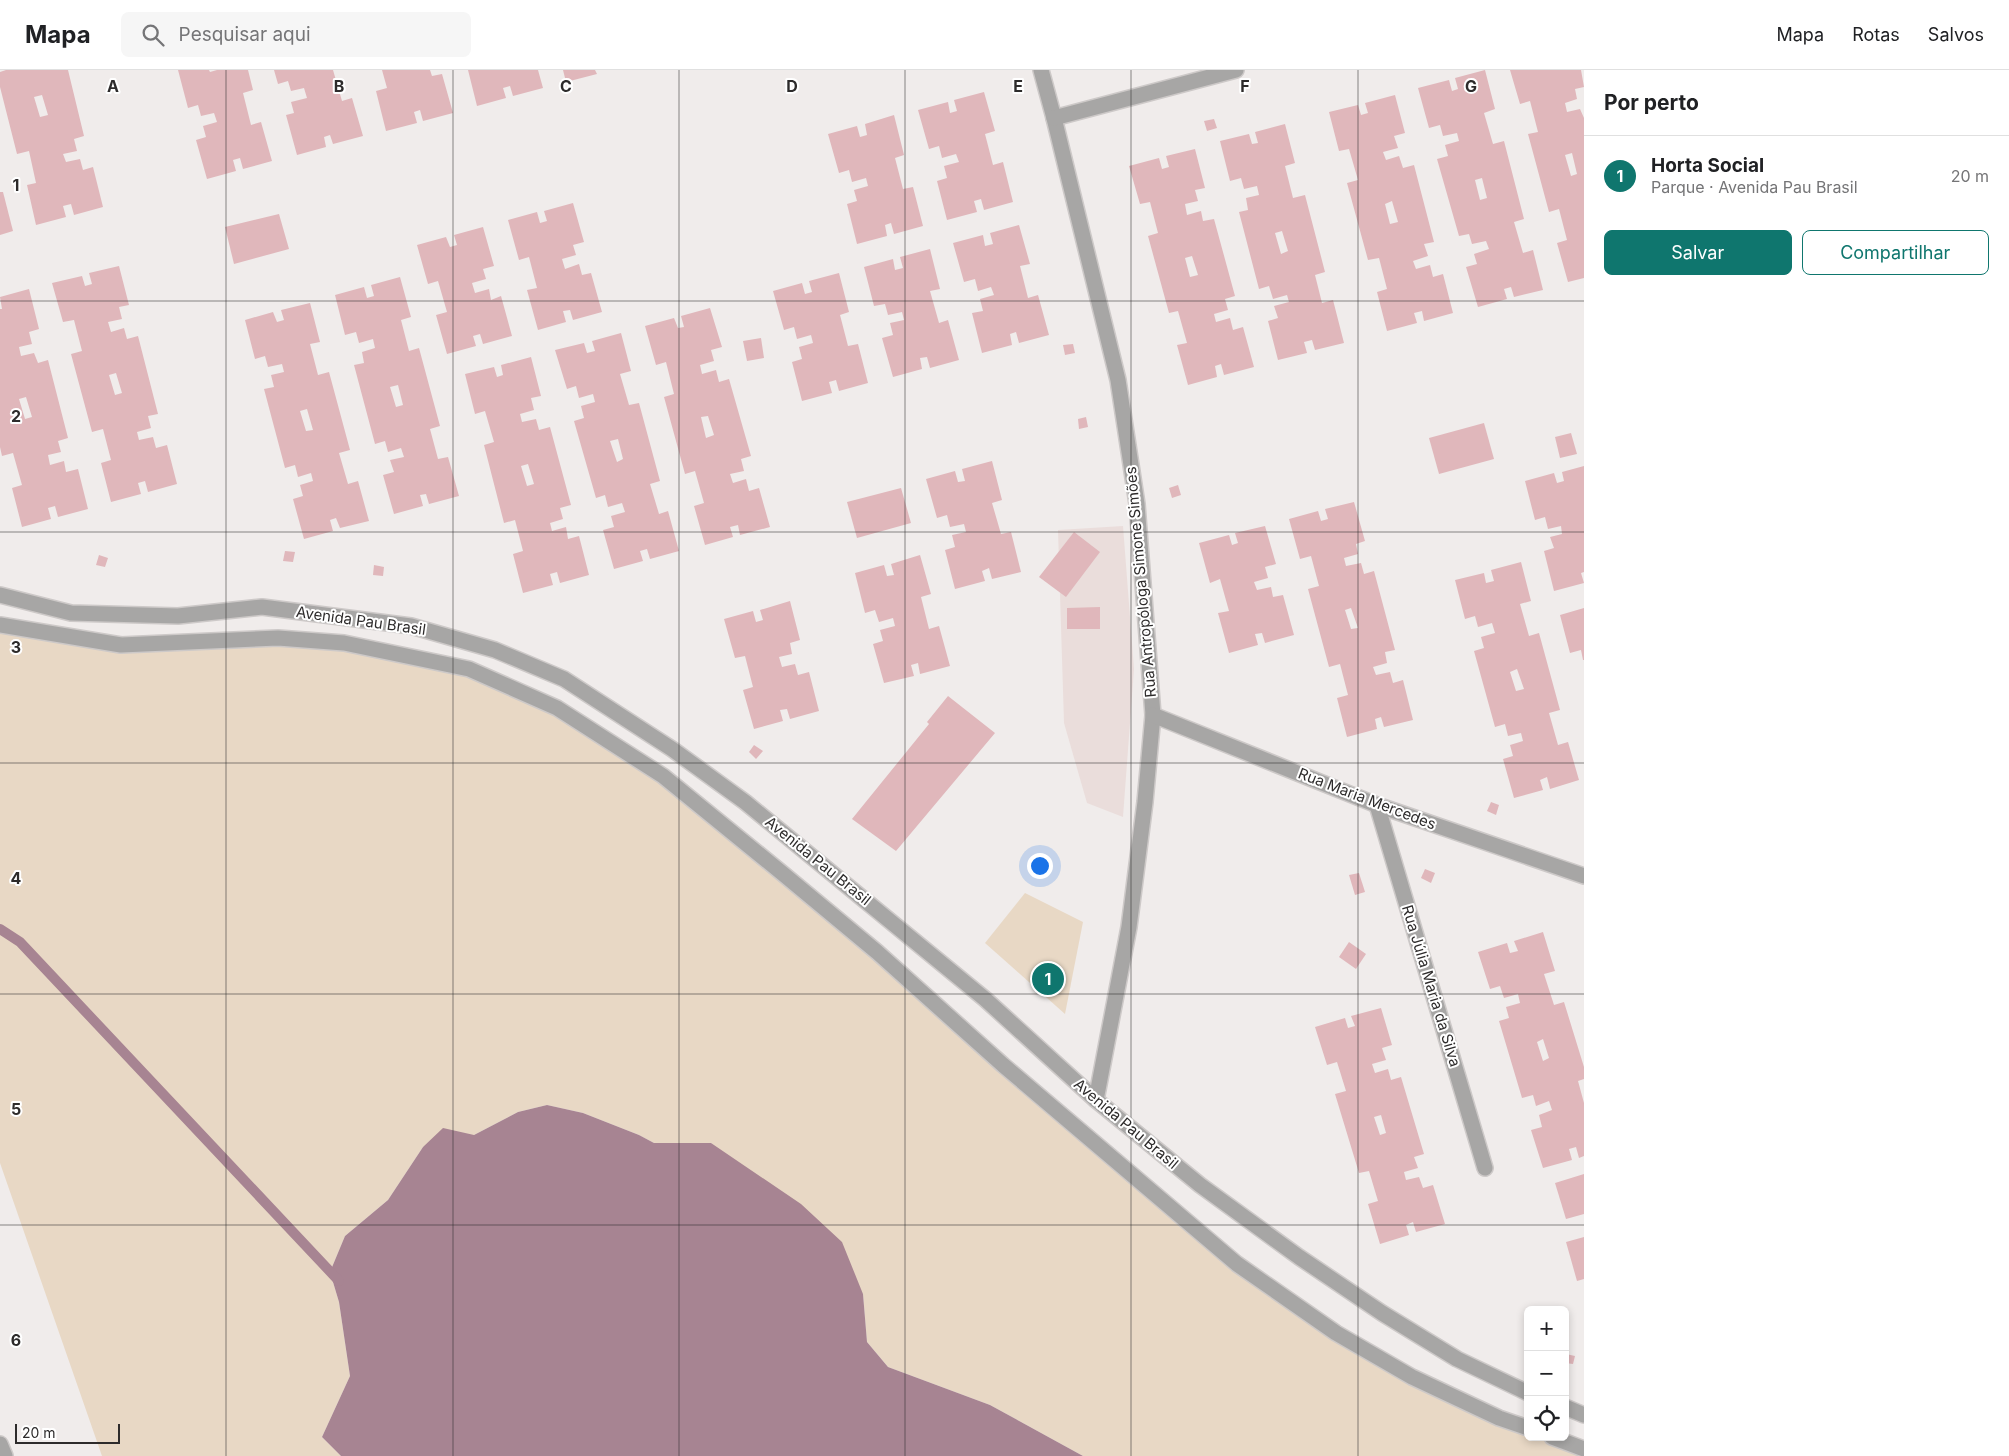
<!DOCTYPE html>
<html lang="pt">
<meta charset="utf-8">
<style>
body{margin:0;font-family:Inter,sans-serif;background:#f6f6f6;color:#202124}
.controls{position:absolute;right:15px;bottom:15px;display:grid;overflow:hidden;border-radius:8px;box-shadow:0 2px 8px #0003}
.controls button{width:45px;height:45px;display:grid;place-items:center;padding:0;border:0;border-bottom:1px solid #e0e0e0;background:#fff;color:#202124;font:25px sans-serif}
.scale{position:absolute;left:15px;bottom:12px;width:105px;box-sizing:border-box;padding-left:5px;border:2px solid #2d2b2b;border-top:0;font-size:14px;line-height:18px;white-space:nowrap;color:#2d2b2b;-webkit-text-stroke:4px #fff;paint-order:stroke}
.you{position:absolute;left:1039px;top:795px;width:18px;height:18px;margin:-12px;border:4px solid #fff;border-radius:50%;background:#1a73e8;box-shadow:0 0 0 8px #1a73e833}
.badge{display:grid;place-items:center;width:32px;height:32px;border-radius:50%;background:#0f766e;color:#fff;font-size:16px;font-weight:700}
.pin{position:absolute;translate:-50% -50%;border:2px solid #fff;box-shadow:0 1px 5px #0006}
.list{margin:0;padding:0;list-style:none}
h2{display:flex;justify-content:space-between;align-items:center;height:65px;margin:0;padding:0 20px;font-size:21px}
h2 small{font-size:16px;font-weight:400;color:#757577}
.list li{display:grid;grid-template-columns:32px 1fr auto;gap:15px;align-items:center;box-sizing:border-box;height:80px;padding:0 20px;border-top:1px solid #e0e0e0}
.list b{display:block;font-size:19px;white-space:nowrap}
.list p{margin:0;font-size:16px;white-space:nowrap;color:#757577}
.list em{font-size:16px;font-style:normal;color:#757577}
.actions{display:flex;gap:10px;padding:15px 20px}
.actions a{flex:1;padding:11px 0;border:1px solid #0f766e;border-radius:8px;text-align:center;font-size:18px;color:#0f766e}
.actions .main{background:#0f766e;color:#fff}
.icon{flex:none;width:28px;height:28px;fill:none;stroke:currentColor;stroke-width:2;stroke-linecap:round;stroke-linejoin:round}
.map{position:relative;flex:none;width:1584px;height:1386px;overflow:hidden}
header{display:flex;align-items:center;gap:30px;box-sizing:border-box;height:70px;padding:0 25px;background:#fff;border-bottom:1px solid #e0e0e0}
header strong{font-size:24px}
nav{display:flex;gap:28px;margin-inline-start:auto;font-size:18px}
.search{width:350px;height:45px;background:#f6f6f6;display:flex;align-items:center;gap:12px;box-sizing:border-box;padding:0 18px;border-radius:8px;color:#757577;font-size:19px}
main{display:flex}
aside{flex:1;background:#fff}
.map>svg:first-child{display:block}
.built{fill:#eadddb}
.green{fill:#e8d8c5}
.water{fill:#a78492}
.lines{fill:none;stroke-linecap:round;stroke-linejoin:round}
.stream{stroke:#a78492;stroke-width:10}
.building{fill:#e0b7bb;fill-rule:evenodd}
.street-casing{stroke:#cdc9c8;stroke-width:18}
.street{stroke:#a7a6a5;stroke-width:15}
.grid{fill:none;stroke:#2d2b2b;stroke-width:1;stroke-opacity:0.55}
.labels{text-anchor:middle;stroke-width:4;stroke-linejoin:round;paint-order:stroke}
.street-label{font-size:15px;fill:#2d2b2b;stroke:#fff}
.grid-label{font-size:16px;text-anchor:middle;font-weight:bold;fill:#2d2b2b;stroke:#fff;stroke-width:4;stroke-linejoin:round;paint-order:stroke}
</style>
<header>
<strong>Mapa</strong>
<div class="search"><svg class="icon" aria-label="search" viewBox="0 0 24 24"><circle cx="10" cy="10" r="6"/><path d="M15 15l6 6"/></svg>Pesquisar aqui</div>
<nav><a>Mapa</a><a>Rotas</a><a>Salvos</a></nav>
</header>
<main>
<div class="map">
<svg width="1584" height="1386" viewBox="0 0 1584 1386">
<rect width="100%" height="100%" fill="#f0eceb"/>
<polygon class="built" points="1123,456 1134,599 1123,747 1087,733 1064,653 1058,460"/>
<g class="green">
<polygon points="0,555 121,575 278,568 469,599 557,638 663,706 1237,1194 1336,1263 1528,1358 1528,1367 1552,1367 1584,1386 1083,1386 990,1335 888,1297 867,1272 863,1224 711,1073 654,1073 639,1065 583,1043 547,1035 518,1042 474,1065 423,1077 388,1130 345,1166 330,1202 339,1232 350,1306 322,1367 341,1386 102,1386 0,1093"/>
<polygon points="1025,823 1083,852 1065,944 985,873"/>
</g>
<polygon class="water" points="547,1035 583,1043 639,1065 654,1073 711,1073 801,1134 842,1172 863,1224 867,1272 888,1297 990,1335 1083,1386 341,1386 322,1367 350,1306 339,1232 330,1202 345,1166 388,1130 423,1077 443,1058 474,1065 518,1042"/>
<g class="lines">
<polyline class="stream" points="0,859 20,872 339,1211"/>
</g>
<g class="building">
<path d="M6 0H68L84 66 74 69 77 81 63 84 66 92 80 89 83 100 93 97 103 137 74 145 71 134 63 136 66 147 36 155 27 115 36 113 29 81 17 84 0 17V2ZM42 25 48 45 40 47 34 27Z"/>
<polygon points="178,0 209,0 210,2 217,0 248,0 253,20 243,23 251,55 261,52 272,91 243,99 240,88 233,90 236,101 207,109 196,70 206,67 203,56 217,52 214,43 201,46 198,35 188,38"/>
<polygon points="274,0 333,0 342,31 352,28 363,66 333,74 330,65 324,67 326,77 297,85 286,45 294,43 291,32 307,28 304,18 291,21 288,11 278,14"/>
<polygon points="382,0 430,0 432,6 442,4 453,43 423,51 420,40 414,42 417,53 386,61 376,21 387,18"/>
<polygon points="468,0 538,0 543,18 513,26 510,16 503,18 506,28 477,36"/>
<polygon points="563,0 595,0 597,4 566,12"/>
<path d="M1485 0 1495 39 1484 43 1493 74 1504 71 1524 149 1514 152 1523 183 1533 180 1543 220 1514 227 1511 217 1504 219 1507 229 1478 237 1466 197 1477 194 1474 184 1489 179 1486 171 1472 174 1469 164 1459 166 1437 89 1448 86 1445 75 1459 71 1457 63 1443 66 1440 55 1429 58 1418 18 1449 10 1452 21 1458 19 1455 8ZM1482 108 1487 128 1480 130 1475 110Z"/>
<path d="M1510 0H1581L1584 17 1575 19 1577 29 1565 33 1567 42 1580 39 1584 48V208L1568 212 1557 173 1567 170 1559 139 1549 142 1528 64 1538 62 1530 31 1520 34ZM1572 83 1577 104 1571 106 1565 85Z"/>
<polygon points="984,22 995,61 985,64 993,95 1003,92 1013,132 984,140 981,129 974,131 977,142 947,150 937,111 947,108 944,96 959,92 956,84 942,88 939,76 929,79 918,40 948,32 950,43 957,41 954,30"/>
<path d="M1395 25 1405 63 1394 66 1398 78 1383 82 1386 90 1399 86 1403 98 1414 95 1434 172 1424 174 1428 186 1413 191 1416 199 1430 195 1433 207 1443 204 1453 243 1424 251 1422 241 1414 243 1417 253 1387 261 1377 222 1387 219 1379 188 1368 190 1347 113 1358 110 1349 79 1339 81 1329 42 1358 35 1361 45 1368 43 1365 33ZM1392 131 1398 152 1390 154 1385 134Z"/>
<polygon points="894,45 904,85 895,88 903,119 913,117 923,156 894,164 891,153 885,155 887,166 857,174 847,134 857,131 854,120 868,116 866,108 852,112 849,100 839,103 828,64 857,56 860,67 867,65 865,54"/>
<polygon points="1214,49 1217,58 1207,61 1204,51"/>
<path d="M1285 54 1295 93 1285 96 1293 128 1305 125 1325 202 1315 205 1322 233 1333 230 1344 273 1315 280 1312 270 1304 272 1307 283 1278 290 1268 251 1278 248 1274 236 1289 232 1287 225 1273 229 1269 216 1259 219 1239 142 1248 140 1246 128 1259 125 1257 116 1244 119 1241 108 1230 111 1220 71 1249 64 1252 74 1258 73 1255 62ZM1282 161 1288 181 1281 184 1275 163Z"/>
<path d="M1195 79 1205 118 1195 120 1198 131 1185 134 1187 145 1201 141 1203 151 1214 149 1235 226 1225 229 1228 240 1214 244 1216 252 1230 248 1233 260 1243 257 1254 297 1224 305 1221 294 1215 296 1217 307 1188 315 1177 275 1187 273 1178 241 1169 243 1148 166 1158 163 1150 132 1140 134 1129 96 1159 88 1162 99 1169 97 1166 86ZM1192 186 1198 205 1190 207 1185 188Z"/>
<polygon points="0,122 3,122 13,161 0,165"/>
<polygon points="573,133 584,172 573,175 576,185 562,189 565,199 579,194 582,205 591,203 602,242 573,250 570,240 563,241 566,252 538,260 527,220 537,218 529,187 519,190 508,150 537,142 540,153 547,151 544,141"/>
<polygon points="279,144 289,179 234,194 225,157"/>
<polygon points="1019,155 1030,194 1020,196 1028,228 1038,225 1049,265 1019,273 1016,262 1010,264 1012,275 982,283 972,243 983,241 980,229 994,225 991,217 978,221 975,209 964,212 953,173 983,165 985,176 993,174 990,163"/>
<polygon points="483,157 494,196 483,199 486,209 472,213 475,223 489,219 491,230 501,226 512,266 483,274 480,264 473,266 476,276 447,284 436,245 447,242 438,211 428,214 417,175 446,167 450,177 457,175 454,165"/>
<polygon points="930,179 940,219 930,221 939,253 948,250 959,290 930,298 927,287 920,288 922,299 893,307 882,268 893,265 890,253 904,250 902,242 888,245 885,234 874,236 864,197 893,189 895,200 903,198 900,187"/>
<path d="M119 196 129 235 119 237 122 249 108 252 111 262 124 258 127 269 138 266 158 344 148 346 151 358 137 362 139 370 153 367 156 378 167 375 177 414 148 422 145 411 138 413 141 424 111 432 101 393 111 390 103 359 92 362 71 284 82 281 74 250 63 252 52 213 82 206 85 216 92 214 89 203ZM116 303 122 323 115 325 109 305Z"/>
<polygon points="839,203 849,242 840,245 848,276 858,274 868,313 839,321 836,310 829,312 832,323 802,331 792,292 802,289 799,277 813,273 811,265 797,269 794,257 784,260 773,221 802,213 805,224 812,222 809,211"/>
<path d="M400 207 411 247 401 250 409 281 419 278 440 356 430 359 438 389 448 387 459 426 429 434 426 424 420 425 423 436 394 444 383 405 394 402 390 390 404 387 401 378 388 382 385 371 375 374 354 295 364 293 362 282 375 278 373 269 359 273 356 262 345 265 335 225 364 217 367 228 374 226 371 215ZM398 315 403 335 396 337 390 317Z"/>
<path d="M29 219 39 259 29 262 32 274 19 277 21 286 34 283 38 293 48 290 68 368 58 371 61 382 48 385 50 395 64 391 66 402 78 399 88 439 58 447 55 436 48 438 51 449 22 457 12 418 22 415 13 383 2 386 0 377V239H2L0 227ZM26 327 32 347 25 349 19 329Z"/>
<path d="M310 233 320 272 310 274 318 305 329 302 350 380 339 383 348 414 358 411 369 451 340 458 336 448 330 450 333 461 304 469 293 429 303 426 300 415 313 411 311 403 298 407 295 395 285 398 264 319 274 317 271 305 284 302 282 294 268 297 265 286 255 289 245 250 273 242 277 252 284 250 281 240ZM307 339 313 360 306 361 300 341Z"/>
<path d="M710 238 722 277 711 280 714 291 700 295 702 304 716 300 719 312 729 309 751 386 741 389 744 401 730 404 733 413 746 409 749 421 759 418 770 457 740 465 738 455 730 457 733 467 705 475 694 436 704 433 695 401 685 404 664 327 674 324 666 292 656 295 645 256 674 248 678 258 684 257 681 246ZM708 346 714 365 706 368 701 347Z"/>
<path d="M621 263 631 301 620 304 629 335 639 333 660 411 650 414 659 444 668 441 679 481 650 489 647 479 640 481 643 491 614 499 603 460 614 457 611 446 625 442 622 433 608 437 605 425 596 428 574 351 584 348 581 336 595 332 593 324 579 328 576 316 567 319 555 280 584 273 587 283 595 281 592 271ZM618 369 623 389 617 392 610 371Z"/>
<polygon points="761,268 764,288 747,291 743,271"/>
<polygon points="1073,274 1075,283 1065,285 1063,275"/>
<path d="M531 287 541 326 531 328 534 340 520 344 522 352 536 349 539 360 550 357 571 435 560 438 563 449 550 453 552 461 566 457 568 469 579 466 589 505 560 513 557 502 550 504 553 515 523 523 513 484 523 481 515 450 504 453 484 375 494 372 485 341 475 344 465 304 494 297 497 307 503 305 501 295ZM528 394 534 414 527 416 521 396Z"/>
<polygon points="1086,347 1088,357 1079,359 1078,349"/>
<polygon points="1484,353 1494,389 1439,404 1429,368"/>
<polygon points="1571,363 1577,384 1560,388 1555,367"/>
<polygon points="992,391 1002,430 992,433 1001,464 1011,462 1021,502 992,509 989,498 982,501 985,511 955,519 945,480 955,477 952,465 966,462 964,454 950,457 947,445 937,448 926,409 955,401 958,412 965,411 962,399"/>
<polygon points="1584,396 1584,502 1581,503 1584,513 1554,521 1544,481 1554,478 1550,467 1562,464 1561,456 1548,459 1545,447 1535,450 1525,411 1554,403 1557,413 1564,411 1562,402"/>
<polygon points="1178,415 1181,425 1172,428 1169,418"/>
<polygon points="901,418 911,453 857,468 847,432"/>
<path d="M1354 432 1365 471 1356 474 1358 484 1344 488 1346 496 1361 493 1364 504 1374 501 1395 580 1385 582 1387 593 1373 597 1376 605 1390 602 1393 613 1403 610 1413 650 1384 657 1381 647 1375 649 1377 659 1347 667 1337 628 1348 625 1340 594 1329 597 1308 519 1319 516 1311 486 1300 489 1289 449 1318 441 1321 451 1328 449 1325 439ZM1351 538 1358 558 1351 559 1345 540Z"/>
<polygon points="1265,456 1276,494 1265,497 1268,508 1254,512 1257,520 1271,517 1273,527 1283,525 1294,565 1265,573 1262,563 1255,564 1258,575 1229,583 1218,543 1229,541 1220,509 1210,513 1199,473 1229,465 1232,475 1238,473 1235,463"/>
<polygon points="1074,462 1100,482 1066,527 1039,507"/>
<polygon points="285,481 295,482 293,492 283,491"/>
<polygon points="99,485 108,488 105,497 96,495"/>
<polygon points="920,485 931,524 921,527 929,559 939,556 950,596 920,604 918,593 911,595 914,606 884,613 873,574 883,571 880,560 895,556 893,548 879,552 875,540 865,543 855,503 884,495 887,506 894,505 891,494"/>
<path d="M1521 492 1531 531 1520 534 1529 566 1539 563 1560 640 1549 643 1558 675 1568 672 1579 710 1550 719 1547 707 1540 710 1543 720 1514 728 1503 689 1513 686 1510 675 1523 671 1521 663 1508 666 1505 654 1495 657 1474 581 1484 578 1481 567 1495 563 1492 553 1478 557 1475 546 1465 549 1455 510 1484 503 1486 513 1494 511 1491 500ZM1517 599 1524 619 1516 621 1510 602Z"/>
<polygon points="374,495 384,497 383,506 373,505"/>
<polygon points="790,531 800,570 790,573 792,584 779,587 782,597 795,594 798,605 809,602 819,641 790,649 787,639 780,640 783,651 754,659 743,620 753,617 745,586 735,588 724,549 753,541 756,552 763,550 760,540"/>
<polygon points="1100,537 1100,559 1067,559 1067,538"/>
<polygon points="1584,538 1584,590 1583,590 1581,580 1570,583 1560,545"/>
<polygon points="948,626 995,663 896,781 852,749 929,654 927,652"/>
<polygon points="754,675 763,681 756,689 749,682"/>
<polygon points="1491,732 1499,735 1496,745 1487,741"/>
<polygon points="1425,799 1435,803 1431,813 1421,808"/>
<polygon points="1359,803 1365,822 1355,825 1349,805"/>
<path d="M1543 862 1555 901 1544 904 1554 935 1564 932 1584 997V1009L1578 1011 1584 1033V1086L1579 1088 1576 1077 1569 1079 1572 1090 1543 1098 1531 1060 1542 1057 1539 1045 1552 1040 1549 1031 1536 1036 1533 1025 1522 1028 1499 951 1509 948 1506 937 1520 933 1518 924 1504 928 1500 916 1490 919 1478 882 1507 873 1510 883 1518 881 1514 871ZM1543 969 1549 988 1543 991 1537 972Z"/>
<polygon points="1349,872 1366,884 1356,899 1339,887"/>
<path d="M1381 938 1392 975 1382 978 1386 990 1372 994 1375 1003 1388 999 1391 1010 1401 1007 1424 1084 1414 1087 1418 1098 1404 1102 1406 1110 1419 1107 1423 1118 1433 1115 1445 1154 1416 1162 1413 1152 1406 1155 1409 1165 1380 1174 1368 1134 1378 1131 1369 1101 1359 1103 1335 1024 1346 1021 1337 992 1327 995 1315 957 1345 948 1348 958 1355 956 1351 946ZM1381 1045 1386 1063 1380 1065 1374 1047Z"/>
<polygon points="1584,1104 1584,1144 1566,1149 1555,1113"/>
<polygon points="1584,1167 1584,1209 1577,1211 1566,1172"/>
<polygon points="1566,1284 1575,1286 1573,1294 1565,1293"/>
</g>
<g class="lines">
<defs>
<g id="street">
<polyline points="1041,0 1054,48 1118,310 1137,434 1153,645 1145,732 1129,857 1096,1030"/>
<polyline points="1054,48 1236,0"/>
<polyline points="0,525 71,543 178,546 262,537 411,556 495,580 564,609 672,679 745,732 985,929 1096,1030 1200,1115 1299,1187 1382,1243 1457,1289 1528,1323"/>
<polyline points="0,555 121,575 278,568 344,573 469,599 557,638 663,706 782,803 877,882 1003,995 1237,1194 1336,1263 1412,1307 1499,1348 1528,1358"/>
<polyline points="1153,645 1377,735 1584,806"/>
<polyline points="1377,735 1485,1098"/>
<polyline points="1565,1337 1584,1345"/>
<polyline points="1552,1367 1584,1379"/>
<polyline points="0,1374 5,1386"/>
</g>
</defs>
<use href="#street" class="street-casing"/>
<use href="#street" class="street"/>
</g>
<path class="grid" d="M226 0V1386M453 0V1386M679 0V1386M905 0V1386M1131 0V1386M1358 0V1386M0 231H1584M0 462H1584M0 693H1584M0 924H1584M0 1155H1584"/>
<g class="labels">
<g class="street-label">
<text transform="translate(1141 512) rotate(-95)" y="5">Rua Antropóloga Simone Simões</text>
<text transform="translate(361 551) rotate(8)" y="5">Avenida Pau Brasil</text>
<text transform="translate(1367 729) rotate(21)" y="5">Rua Maria Mercedes</text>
<text transform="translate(818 791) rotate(39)" y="5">Avenida Pau Brasil</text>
<text transform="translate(1431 916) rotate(73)" y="5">Rua Júlia Maria da Silva</text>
<text transform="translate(1126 1054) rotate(40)" y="5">Avenida Pau Brasil</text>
</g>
</g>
<g class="grid-label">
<text x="113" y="22">A</text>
<text x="339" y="22">B</text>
<text x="566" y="22">C</text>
<text x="792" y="22">D</text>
<text x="1018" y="22">E</text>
<text x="1245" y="22">F</text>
<text x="1471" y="22">G</text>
<text x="16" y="121">1</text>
<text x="16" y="352">2</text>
<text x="16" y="583">3</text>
<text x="16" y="814">4</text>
<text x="16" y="1045">5</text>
<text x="16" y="1276">6</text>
</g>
</svg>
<div class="controls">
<button>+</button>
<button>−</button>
<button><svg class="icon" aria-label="locate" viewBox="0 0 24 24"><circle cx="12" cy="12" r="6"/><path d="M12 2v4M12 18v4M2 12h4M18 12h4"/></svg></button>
</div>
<div class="scale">20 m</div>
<div class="you"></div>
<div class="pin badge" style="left:1048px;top:909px">1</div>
</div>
<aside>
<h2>Por perto<small></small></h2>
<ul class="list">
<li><span class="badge">1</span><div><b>Horta Social</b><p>Parque · Avenida Pau Brasil</p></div><em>20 m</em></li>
</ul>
<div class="actions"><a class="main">Salvar</a><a>Compartilhar</a></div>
</aside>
</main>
